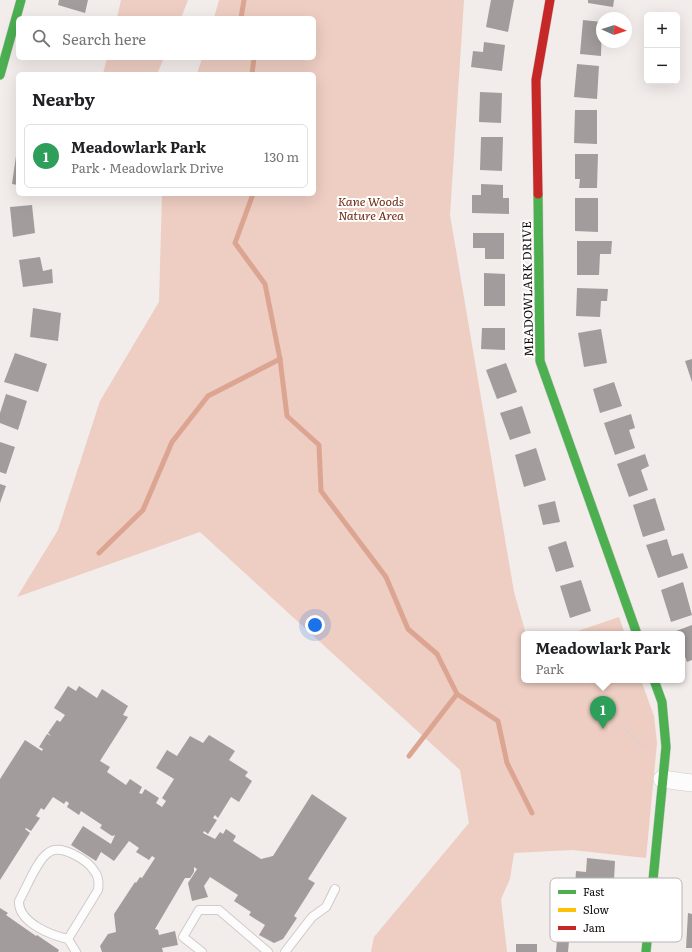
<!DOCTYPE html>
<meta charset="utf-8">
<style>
body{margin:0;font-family:Literata,serif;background:#f2f2f2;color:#202124}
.controls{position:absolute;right:12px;top:12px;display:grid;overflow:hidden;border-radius:6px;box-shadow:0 4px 16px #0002}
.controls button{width:36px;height:36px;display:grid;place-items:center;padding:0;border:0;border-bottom:1px solid #e0e0e0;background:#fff;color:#202124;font:20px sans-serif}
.compass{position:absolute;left:596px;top:12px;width:36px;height:36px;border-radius:50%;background:#fff;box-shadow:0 4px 16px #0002;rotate:93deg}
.you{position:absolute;left:315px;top:625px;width:14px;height:14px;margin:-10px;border:3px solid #fff;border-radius:50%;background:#1a73e8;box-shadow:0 0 0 6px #1a73e833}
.badge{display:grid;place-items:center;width:26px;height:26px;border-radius:50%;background:#5e5a58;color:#fff;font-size:13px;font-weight:700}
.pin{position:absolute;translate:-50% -33px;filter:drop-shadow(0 1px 2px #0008)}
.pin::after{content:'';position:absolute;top:21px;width:14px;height:12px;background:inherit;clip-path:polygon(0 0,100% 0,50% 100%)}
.popup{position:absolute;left:521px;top:631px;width:164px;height:52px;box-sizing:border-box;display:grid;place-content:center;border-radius:6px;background:#fff;filter:drop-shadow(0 1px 3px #0005);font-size:13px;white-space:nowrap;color:#757577}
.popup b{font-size:15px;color:#202124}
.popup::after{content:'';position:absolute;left:50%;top:100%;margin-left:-8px;border:8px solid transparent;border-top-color:#fff}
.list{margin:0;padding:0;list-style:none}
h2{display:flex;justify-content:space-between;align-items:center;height:52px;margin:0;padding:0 16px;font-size:17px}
h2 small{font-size:13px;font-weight:400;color:#757577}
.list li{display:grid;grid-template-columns:26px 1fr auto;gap:12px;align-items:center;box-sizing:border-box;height:64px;margin:0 8px 8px;padding:0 8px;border:1px solid #e0e0e0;border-radius:6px}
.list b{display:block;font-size:15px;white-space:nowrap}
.list p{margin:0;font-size:13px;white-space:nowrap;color:#757577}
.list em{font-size:13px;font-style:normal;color:#757577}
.icon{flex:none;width:22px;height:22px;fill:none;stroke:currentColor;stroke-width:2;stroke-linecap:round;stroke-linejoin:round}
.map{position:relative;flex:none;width:692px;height:952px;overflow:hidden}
.search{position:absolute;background:#fff;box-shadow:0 4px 16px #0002;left:16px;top:16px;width:300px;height:44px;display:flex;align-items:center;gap:10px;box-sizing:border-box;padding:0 14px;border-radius:6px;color:#757577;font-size:15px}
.panel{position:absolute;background:#fff;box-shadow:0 4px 16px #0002;left:16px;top:72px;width:300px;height:124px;border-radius:6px}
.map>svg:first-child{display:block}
.green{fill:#eecdc2}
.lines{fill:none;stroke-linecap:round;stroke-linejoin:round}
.stream{stroke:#dca592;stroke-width:5}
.building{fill:#a29d9c}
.lane-casing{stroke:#cfcac8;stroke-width:10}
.street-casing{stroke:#cfcac8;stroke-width:18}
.fast-casing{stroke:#cfcac8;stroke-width:10}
.jam-casing{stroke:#cfcac8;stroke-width:10}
.path{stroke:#d5d3d3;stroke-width:2.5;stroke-dasharray:2 3;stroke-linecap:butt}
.lane{stroke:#fdfcfc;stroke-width:8}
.street{stroke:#fdfcfc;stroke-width:17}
.fast{stroke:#4caf50;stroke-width:9}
.jam{stroke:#c62828;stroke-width:9}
.labels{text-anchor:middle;stroke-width:4;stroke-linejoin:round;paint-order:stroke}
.park-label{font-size:12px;font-style:italic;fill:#702b12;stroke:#fff}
.street-label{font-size:12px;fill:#0f0b09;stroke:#fff}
.key{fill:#fff;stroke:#b7b6b5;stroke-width:1}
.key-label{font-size:11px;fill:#0f0b09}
</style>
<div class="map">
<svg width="692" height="952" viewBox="0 0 692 952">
<rect width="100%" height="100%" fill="#f2ecea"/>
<g class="green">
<polygon points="121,0 188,0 181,18 117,18"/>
<polygon points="219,0 464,0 450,215 514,592 526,634 524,634 524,680 641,680 654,716 657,743 646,858 572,850 514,853 510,879 501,899 507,952 371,952 374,937 469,823 460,770 200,532 17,597 58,530 100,401 159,302 162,194 314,194 314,74 197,74 202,58 314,58 314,18 214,18"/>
<polygon points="107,58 164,58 157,74 103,74"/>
<polygon points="619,617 625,634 569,634"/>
</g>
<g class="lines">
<g class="stream">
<polyline points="241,18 244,0"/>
<polyline points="252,74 254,58"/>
<polyline points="253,194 235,243 265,284 280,359 287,416 319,445 321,491 386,577 408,629 437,654 457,694 498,721 507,763 532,813"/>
<polyline points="99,553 143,510 172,442 208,396 280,359"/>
<polyline points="409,756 457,694"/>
</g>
</g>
<g class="building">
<polygon points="59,0 88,0 85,13 58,5"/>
<polygon points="491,0 514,0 508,32 486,27"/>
<polygon points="588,0 614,0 613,7 588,3"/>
<polygon points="583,20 602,22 601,56 580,54"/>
<polygon points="484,42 505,45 502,71 471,67 473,51 483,52"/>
<polygon points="577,64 599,66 597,99 574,97"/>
<polygon points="480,92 502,93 501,123 479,122"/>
<polygon points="575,110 597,110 597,144 574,143"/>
<polygon points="481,137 503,137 502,171 480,170"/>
<polygon points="575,154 598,154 597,188 579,188 580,179 575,179"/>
<polygon points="16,156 18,156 18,185 12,184"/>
<polygon points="481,184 503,185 503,198 509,198 509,214 472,213 472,195 481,195"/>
<polygon points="575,198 598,198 598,232 575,231"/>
<polygon points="32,205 35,233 13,237 10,207"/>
<polygon points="473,233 504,233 504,259 485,259 485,248 473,248"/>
<polygon points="577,241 612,241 611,254 600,254 599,275 577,275"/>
<polygon points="40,257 43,271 52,269 53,283 23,287 19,260"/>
<polygon points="484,273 505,274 505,306 484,306"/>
<polygon points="577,288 608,289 607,301 601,301 600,317 576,316"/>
<polygon points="33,308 61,313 58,341 30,337"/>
<polygon points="482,328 505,328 505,350 481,349"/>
<polygon points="601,329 607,363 584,367 578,333"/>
<polygon points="15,353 47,364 38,392 4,382"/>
<polygon points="692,359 692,382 685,361"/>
<polygon points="506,363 517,392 497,399 486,370"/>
<polygon points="614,382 622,406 600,413 593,389"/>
<polygon points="6,394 27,401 18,430 0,423 0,413"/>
<polygon points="522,406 531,433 510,440 500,413"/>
<polygon points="631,414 635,428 629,430 635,448 615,455 604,423"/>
<polygon points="0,442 15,447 6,474 0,472"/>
<polygon points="536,448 546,480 524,487 515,455"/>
<polygon points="645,454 649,466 641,470 648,490 629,497 617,464"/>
<polygon points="0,484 6,486 0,503"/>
<polygon points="655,498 665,530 643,537 633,505"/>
<polygon points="555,501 560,522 543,525 538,505"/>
<polygon points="667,539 672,556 683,553 688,568 658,578 646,545"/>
<polygon points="566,541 574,567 556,572 548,547"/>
<polygon points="581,580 591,611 570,618 560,586"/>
<polygon points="683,582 692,615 671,622 661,590"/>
<polygon points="692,625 692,660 687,662 682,648 682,634 677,634 676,631"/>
<polygon points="68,686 76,691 79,686 97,698 102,689 128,706 123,715 128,717 100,761 110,767 107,772 126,785 130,779 142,787 139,793 142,794 145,789 159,798 156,803 162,807 166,801 162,798 174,779 156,768 167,750 177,756 190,736 203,743 209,735 235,751 229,760 248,772 245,776 252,781 239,802 231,797 218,818 215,815 213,818 217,820 208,834 204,831 203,833 215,839 220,832 223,834 226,829 236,836 233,841 261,859 273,856 312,794 347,818 308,879 315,883 294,916 297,918 283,939 274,943 259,935 265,925 249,915 251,912 234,901 238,895 210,877 204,886 208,897 192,901 188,883 197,869 194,867 194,872 190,878 185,878 155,929 158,930 159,935 175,931 178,945 162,948 163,952 102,952 100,946 108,934 116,932 114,914 135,882 136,883 140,877 142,878 155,858 152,856 149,860 136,852 139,848 129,841 114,861 101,852 96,861 71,845 83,826 111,844 115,835 112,836 100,828 102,825 81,811 79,815 67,807 69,803 66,801 64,804 53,797 44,810 41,808 36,816 40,818 31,831 26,828 25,829 30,833 0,880 0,779 25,740 42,751 43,749 39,747 47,734 51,736 48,733 57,720 60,722 65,715 54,708"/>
<polygon points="587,858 615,861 614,880 605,880 604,889 575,887 576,871 586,872"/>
<polygon points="588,902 610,904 607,938 585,936"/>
<polygon points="0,908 8,913 6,915 36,936 37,935 59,950 58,952 0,952"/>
<polygon points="688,913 692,914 692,948 686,948"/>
<polygon points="557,940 569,941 568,952 556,952"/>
<rect x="516" y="944" width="21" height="8"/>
</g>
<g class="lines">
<defs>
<g id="lane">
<path d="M68 939 98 890C99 883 99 877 95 872 88 860 60 843 48 853 37 860 26 889 19 901 18 922 50 935 68 939L76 952"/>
<polyline points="202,952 183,937 199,910 219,910 268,952"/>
<polyline points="285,952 312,917 326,907 335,889"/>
</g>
<polyline id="street" points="662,779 692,783"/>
<g id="fast">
<polyline points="0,75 21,0"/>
<polyline points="538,194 540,361 637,634"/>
<polyline points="646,952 666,747 662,702 654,680"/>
</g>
<polyline id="jam" points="538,194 536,80 550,0"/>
</defs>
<use href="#lane" class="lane-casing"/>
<use href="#street" class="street-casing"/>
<use href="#fast" class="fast-casing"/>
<use href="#jam" class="jam-casing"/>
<polyline class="path" points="625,727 640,745 647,746"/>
<use href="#lane" class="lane"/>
<use href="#street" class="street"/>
<use href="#fast" class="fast"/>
<use href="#jam" class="jam"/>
</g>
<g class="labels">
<g class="park-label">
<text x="371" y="206">Kane Woods<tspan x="371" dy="14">Nature Area</tspan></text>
</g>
<g class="street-label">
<text transform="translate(528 289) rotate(-91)" y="4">MEADOWLARK DRIVE</text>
</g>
</g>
<rect x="550" y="878" width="132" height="64" rx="6" class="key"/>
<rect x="558" y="890" width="18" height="4" fill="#4caf50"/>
<rect x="558" y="908" width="18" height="4" fill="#ffc107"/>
<rect x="558" y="926" width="18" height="4" fill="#c62828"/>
<g class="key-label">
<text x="583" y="896">Fast</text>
<text x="583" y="914">Slow</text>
<text x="583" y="932">Jam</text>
</g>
</svg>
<div class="controls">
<button>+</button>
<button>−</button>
</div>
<svg class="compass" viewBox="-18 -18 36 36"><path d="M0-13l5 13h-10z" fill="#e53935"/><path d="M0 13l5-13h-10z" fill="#757577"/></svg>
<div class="you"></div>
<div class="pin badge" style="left:603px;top:729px;background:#2e9e5b">1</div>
<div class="popup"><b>Meadowlark Park</b>Park</div>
<div class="search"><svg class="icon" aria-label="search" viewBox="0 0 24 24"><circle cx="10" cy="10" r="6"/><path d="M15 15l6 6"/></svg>Search here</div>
<section class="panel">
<h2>Nearby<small></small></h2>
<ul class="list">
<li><span class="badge" style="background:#2e9e5b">1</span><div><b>Meadowlark Park</b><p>Park · Meadowlark Drive</p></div><em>130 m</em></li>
</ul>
</section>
</div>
